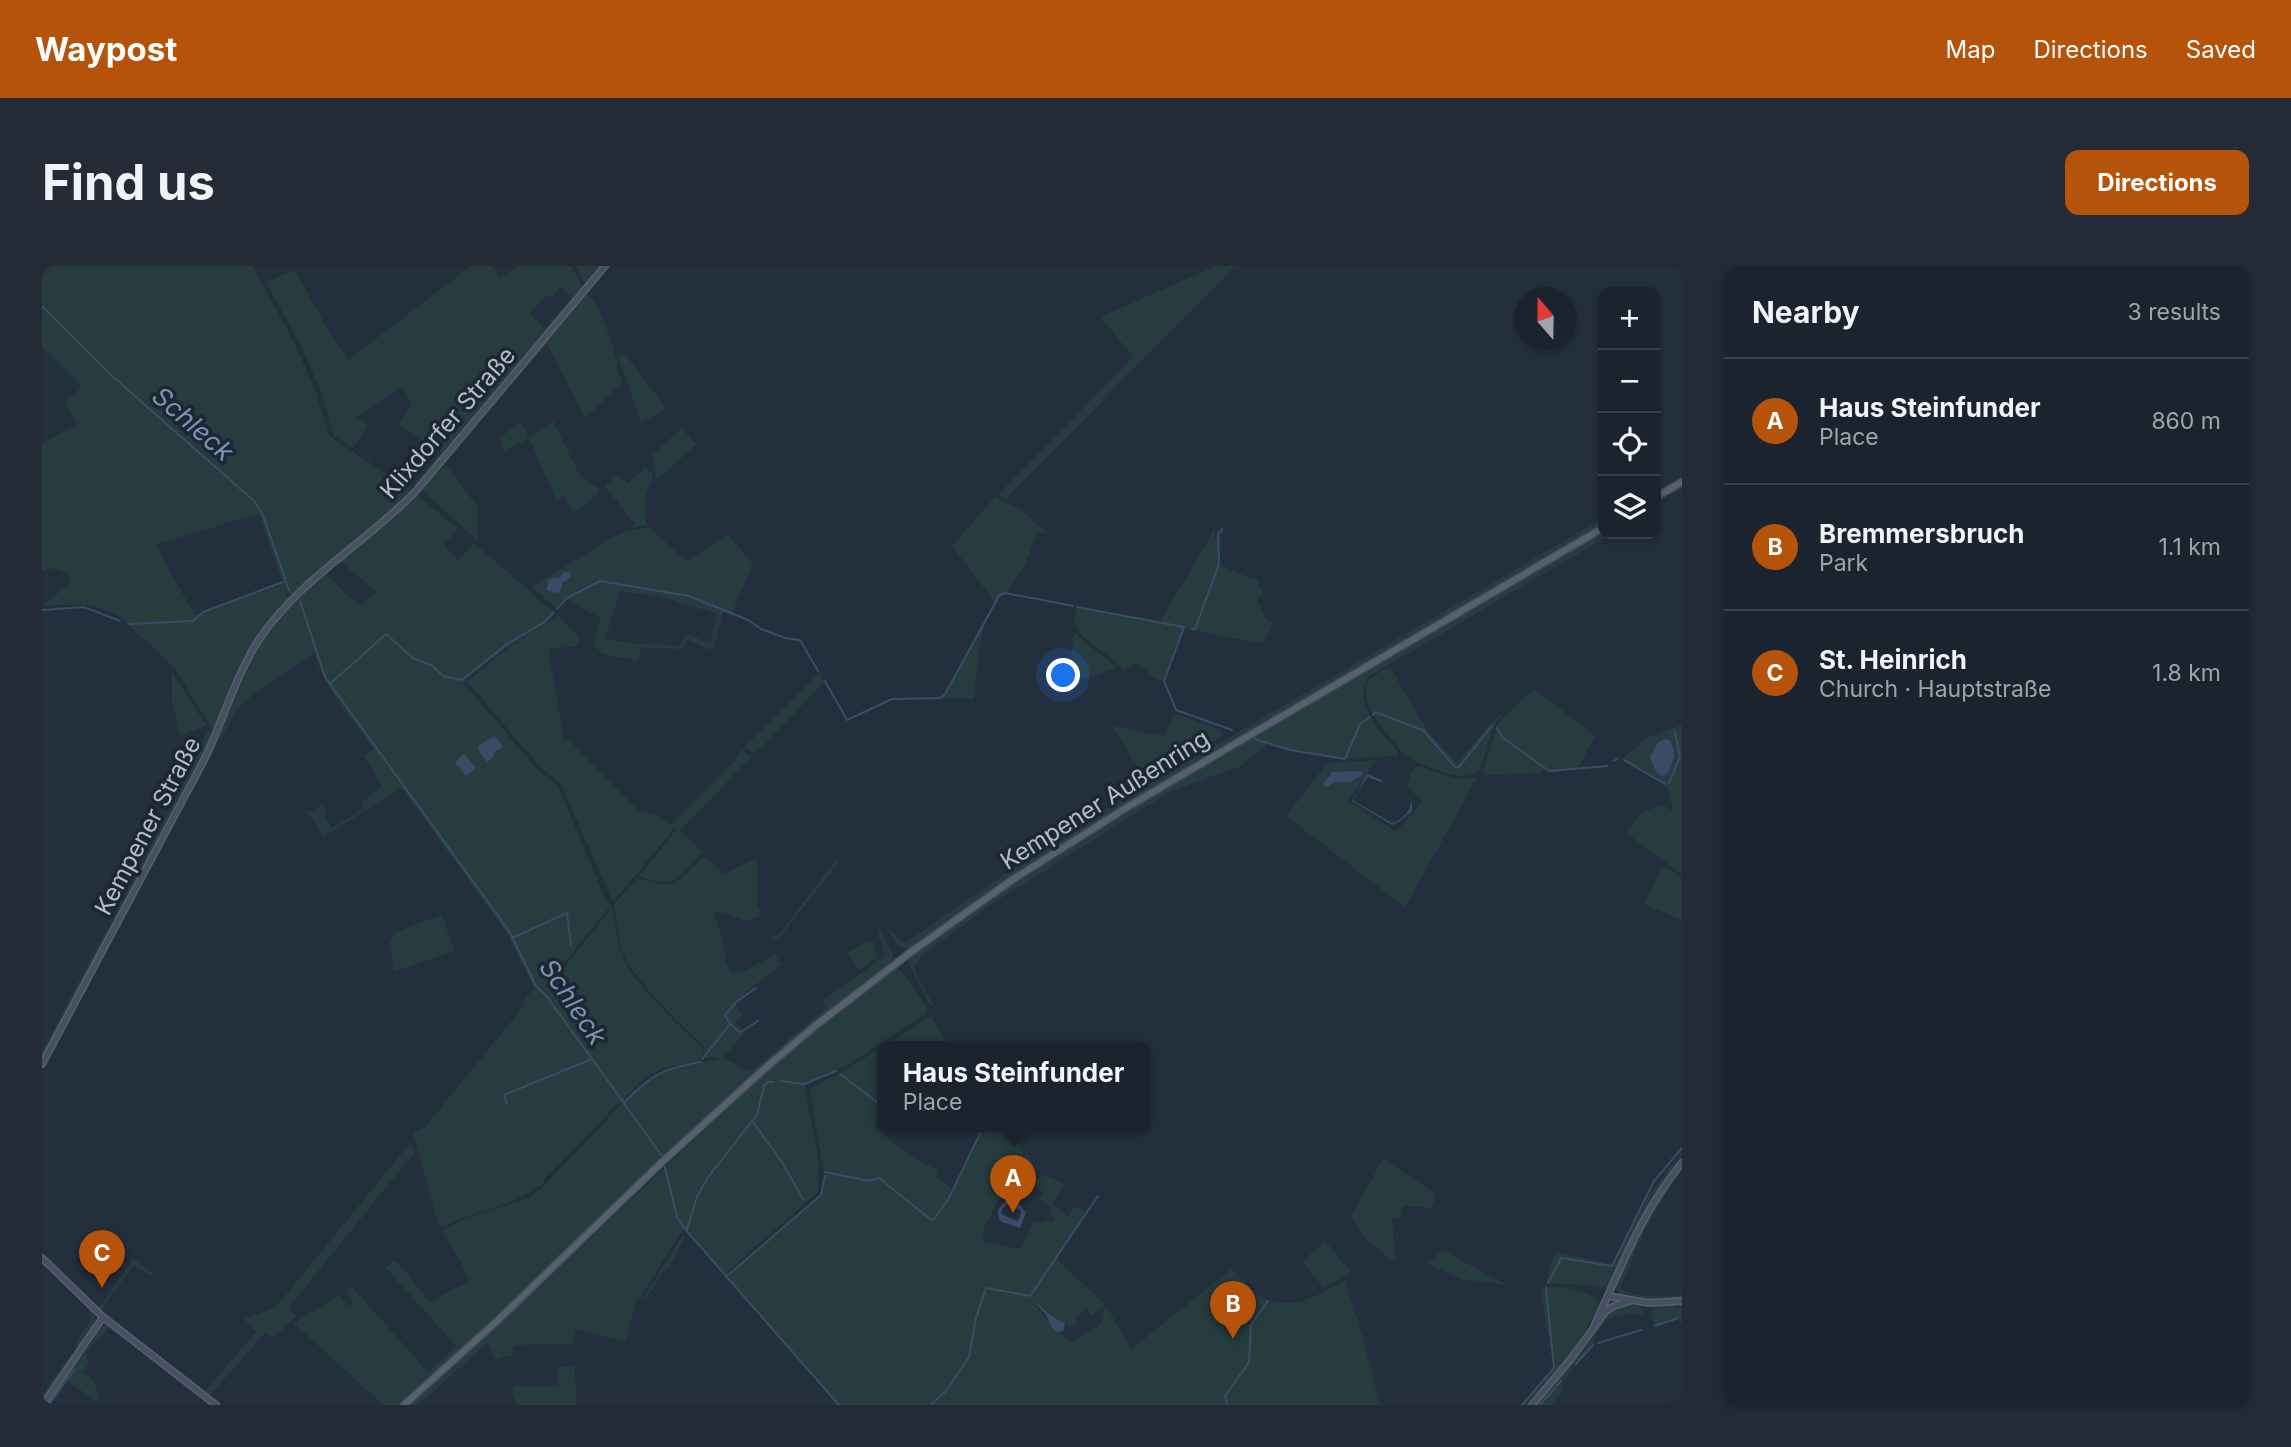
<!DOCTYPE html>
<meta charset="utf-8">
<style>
body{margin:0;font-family:Inter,sans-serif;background:#242b36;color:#f1f3f6}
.controls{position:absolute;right:21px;top:21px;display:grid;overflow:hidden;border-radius:14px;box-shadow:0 4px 10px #0003}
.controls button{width:63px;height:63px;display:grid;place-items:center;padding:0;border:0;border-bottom:2px solid #39404a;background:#1b232e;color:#f1f3f6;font:35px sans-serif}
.compass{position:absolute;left:1472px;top:21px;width:63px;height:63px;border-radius:50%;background:#1b232e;box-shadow:0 4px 10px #0003;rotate:340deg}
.you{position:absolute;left:1022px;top:410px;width:24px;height:24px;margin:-18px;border:5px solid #fff;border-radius:50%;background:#1a73e8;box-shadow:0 0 0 10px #1a73e833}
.badge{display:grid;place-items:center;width:46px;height:46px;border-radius:50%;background:#b45309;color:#fff;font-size:23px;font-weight:700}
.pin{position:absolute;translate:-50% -58px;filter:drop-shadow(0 2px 4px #0008)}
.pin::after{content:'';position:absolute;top:37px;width:24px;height:21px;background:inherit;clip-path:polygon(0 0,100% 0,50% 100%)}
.popup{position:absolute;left:835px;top:775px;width:273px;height:91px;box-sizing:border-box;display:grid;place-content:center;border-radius:14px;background:#1b232e;filter:drop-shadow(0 2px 5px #0005);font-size:23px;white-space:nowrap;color:#a0a4aa}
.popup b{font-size:26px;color:#f1f3f6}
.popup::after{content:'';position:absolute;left:50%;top:100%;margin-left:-14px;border:14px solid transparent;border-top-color:#1b232e}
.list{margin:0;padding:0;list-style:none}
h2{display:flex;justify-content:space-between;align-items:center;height:91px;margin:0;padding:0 28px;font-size:30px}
h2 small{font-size:23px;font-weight:400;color:#a0a4aa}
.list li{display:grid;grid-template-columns:46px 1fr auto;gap:21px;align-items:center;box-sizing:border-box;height:126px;padding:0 28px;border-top:2px solid #39404a}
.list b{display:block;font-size:26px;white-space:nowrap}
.list p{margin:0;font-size:23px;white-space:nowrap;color:#a0a4aa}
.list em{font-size:23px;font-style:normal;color:#a0a4aa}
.icon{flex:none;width:38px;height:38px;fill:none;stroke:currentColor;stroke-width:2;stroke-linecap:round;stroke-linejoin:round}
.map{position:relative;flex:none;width:1640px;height:1139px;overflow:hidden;border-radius:14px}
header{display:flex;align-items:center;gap:42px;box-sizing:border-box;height:98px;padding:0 35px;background:#b45309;color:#fff}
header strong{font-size:33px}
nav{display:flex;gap:38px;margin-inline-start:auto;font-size:24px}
.intro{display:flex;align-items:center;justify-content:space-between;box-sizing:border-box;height:168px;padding:0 42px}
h1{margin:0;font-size:49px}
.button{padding:18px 32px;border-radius:14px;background:#b45309;color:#fff;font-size:24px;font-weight:700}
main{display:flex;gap:42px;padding:0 42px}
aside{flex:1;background:#1b232e;border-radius:14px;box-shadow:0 4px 10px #0003}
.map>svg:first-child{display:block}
.green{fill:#263c3f;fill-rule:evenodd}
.water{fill:#394c67;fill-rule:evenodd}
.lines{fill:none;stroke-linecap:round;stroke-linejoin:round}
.stream{stroke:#394c67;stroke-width:2}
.secondary-casing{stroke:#565f6c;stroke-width:8}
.primary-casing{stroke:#414a57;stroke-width:9}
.secondary{stroke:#465061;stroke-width:5}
.primary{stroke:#56606e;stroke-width:6}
.labels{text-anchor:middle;stroke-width:7;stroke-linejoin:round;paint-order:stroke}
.street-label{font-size:24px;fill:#b4bcc9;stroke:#1d2633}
.water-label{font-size:26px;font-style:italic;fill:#7c92b1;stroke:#1d2633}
</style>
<header>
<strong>Waypost</strong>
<nav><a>Map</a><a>Directions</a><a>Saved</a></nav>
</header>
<div class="intro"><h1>Find us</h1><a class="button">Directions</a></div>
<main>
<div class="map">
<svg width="1640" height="1139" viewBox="0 0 1640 1139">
<rect width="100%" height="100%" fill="#242f3e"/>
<g class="green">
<path d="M0 0H210L252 76 273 124 287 170 367 222 369 227 278 310 374 228 416 263 402 279 416 294 432 277 513 347 504 357 464 382 423 414 422 418 495 503 516 520 565 637 568 636 569 639 501 723 520 704 570 641C574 657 574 675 580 690 591 716 638 761 660 782 660 787 661 789 657 793 651 797 631 799 623 802 605 808 595 820 582 833L583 835C591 828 598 818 607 812 629 799 657 797 680 793L672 791 658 793 662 787V781C642 762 589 711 581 687 576 672 575 654 572 638L595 612C634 624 632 620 659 592L663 591 682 608 715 592V638L719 649 705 655 683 647 671 645 681 675 680 677 684 691 682 693 689 707 697 706 698 708 733 688 739 698 693 736 700 749 693 755 702 767 681 792 708 806 784 742 780 735 843 690 836 666 839 665 851 688V693L848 697 788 744 621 890 493 1015 358 1139H341L252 1057 298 1028 305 1040 311 1037 304 1024 310 1021 386 1106 414 1080 343 1001 353 995C363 1002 378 1026 388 1036L427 1015 416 990 401 967 403 963 427 951 487 932 504 918 580 838 577 836 502 914V916C474 941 433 944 400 961L397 960 371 866 383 861 486 735 480 737 492 722 464 666 360 522 281 571 264 544 271 545 280 539 285 548 282 550 290 562 322 542 319 537 340 520 322 490 332 483C309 452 284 424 272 387L207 432 195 443 177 476 175 472C196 416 213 378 253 334L245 326 243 328 247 334 205 389 191 416 172 463 168 459 132 401 78 351 53 340 41 338 0 340 28 317 24 307 8 302 0 306V178L35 158 23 136 40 121 0 81ZM217 248 241 318 154 349 134 317 114 278ZM299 296 335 326 318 340 283 308Z"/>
<path d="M429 0H449L458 11 477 0H529L542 23 376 220H370L399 186 357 158 370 137 360 121 315 151 326 160 311 181 339 200 292 170 278 122 256 74 224 16 253 4 284 60 306 94ZM519 20 529 33 502 63 488 47 504 29 508 32Z"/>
<polygon points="533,0 561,0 546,18 542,16"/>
<polygon points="1174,0 1193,0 964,233 956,229 1091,91 1059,51"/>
<path d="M543 28H546C562 46 568 75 576 97L574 99 580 117 543 152 505 78 469 120V116Z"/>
<polygon points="583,88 624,142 599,157 576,90"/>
<polygon points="464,122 467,122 403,198 435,240 435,274 379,223"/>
<polygon points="511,155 539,212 542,211 551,221 553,219 558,225 532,248 522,230 514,234 487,172 461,185 457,172 480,156 487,172"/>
<polygon points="640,162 654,179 614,214 610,189"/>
<polygon points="604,201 607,206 610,205 611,212 604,229 604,259 588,262 593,258 563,220 575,209 586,217"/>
<path d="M953 231 980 244 1006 268 995 266 983 299 964 326 1031 340 963 327C937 339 935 407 932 433H850L846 436 805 454 850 433 898 431 903 428 952 339 950 332 910 280Z"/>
<polygon points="1561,252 1561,259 1061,553 972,609 866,683 856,680 846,664 849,663 856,674 865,676 966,606 1060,546"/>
<path d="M607 261 644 295 686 269 711 298 690 347C703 352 709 357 720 363 732 369 745 372 758 374L759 376 743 373 719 364 705 354 681 346 672 381 667 384 646 373 641 383 599 382 596 395 561 388 551 378 559 353 526 333 515 343 490 321 566 274 585 265ZM578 325 621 331 675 348 668 377 644 368 637 379 596 378 563 373Z"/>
<path d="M1179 261 1182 265 1178 270V299L1210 313 1214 312 1222 329 1215 333 1225 355 1233 357 1220 378 1142 362 1122 415 1134 444 1121 415 1112 412 1095 396 1082 403 1039 369C1031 360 1033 352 1034 340L1118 356 1172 264 1174 281V269Z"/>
<path d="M1561 265V268H1569L1326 411C1310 440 1340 466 1357 487L1355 490 1299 493 1248 485 1226 478 1197 501 1129 525 951 637 881 689 873 699 874 708 891 738 890 740 887 738 867 698V693L948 632 1043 571 1208 471Z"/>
<path d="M516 349 538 372 533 381 506 382 522 476 526 473 596 544 613 549 628 559 694 493 699 483 709 491 638 565 661 586C635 613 636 624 597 610L634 564 633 562 571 636 519 518 498 501 425 415 465 383Z"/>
<polygon points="1032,367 1074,401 1073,403 1025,418"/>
<path d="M1348 401 1386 466 1415 497 1450 456 1460 448 1451 461 1438 503C1422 520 1388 501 1370 494L1364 490C1351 474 1316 440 1325 418 1329 409 1340 405 1348 401Z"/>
<polygon points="130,406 164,459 138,470 130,434"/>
<polygon points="777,407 782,416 722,479 712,488 702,481"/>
<polygon points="1492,423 1553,470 1535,504 1507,506 1500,502 1499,507 1443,509 1441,505 1457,456"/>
<polygon points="1132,447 1179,464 1181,470 1104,516 1071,460 1123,470"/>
<path d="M1640 459V608L1584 567 1596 550 1617 538 1632 545 1624 518 1580 493 1606 471ZM1623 473 1630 478C1632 493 1632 493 1626 507L1614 482 1616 476Z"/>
<polygon points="166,464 170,471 159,495 71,661 69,661 68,658 151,499"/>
<polygon points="174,477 175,479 84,647 84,646"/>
<path d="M1334 494 1306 535 1354 565C1364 556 1373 543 1381 536L1364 519 1371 504 1377 500 1413 512H1435L1363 641 1244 550 1283 500 1287 497ZM1314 505 1319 506V509L1309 516H1292L1288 507Z"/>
<polygon points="796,591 797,596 738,671 731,674 730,671 737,669"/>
<polygon points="1624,601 1640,612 1640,654 1602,638 1620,602"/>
<polygon points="400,649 412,685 352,706 348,676 353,666"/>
<polygon points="84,650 9,791 7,789 80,653"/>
<polygon points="66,661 67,669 0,793 0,785"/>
<polygon points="825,676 832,676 835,691 817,705 805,687"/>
<path d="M856 703 864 710 885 742 884 747 809 797 764 819 763 825 777 895 776 926 685 1006 686 1009 780 929 782 910 768 822 800 806 840 781V848L831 860 873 893 895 904V911L911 923 942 861H961L982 885 940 966 941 976 979 983 992 955 998 957 1004 954 1010 957 1013 952 1008 948V940L997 933 1001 926 990 919 1000 908 1022 918 1010 938 1026 951 1033 940 1044 947 1057 930 1014 993 1063 1038 1062 1041 1049 1049 1045 1043 1033 1051 1036 1057 1028 1062C1023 1058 1018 1057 1013 1054 1005 1049 1000 1039 991 1034 994 1042 1011 1061 1018 1066L1021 1065 1019 1068 1028 1077 1059 1058 1062 1043 1065 1041 1089 1083 1190 1003C1199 1012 1208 1023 1219 1030 1245 1047 1279 1029 1303 1014L1322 1076 1338 1139H795L641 963 598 1032H595L583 1076 533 1063 532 1078 471 1079 470 1090 461 1091 453 1094 446 1076 376 1139H367L499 1019 724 806 797 744 852 704Z"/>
<polygon points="886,751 890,752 907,781 841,781"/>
<polygon points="369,876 372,887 247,1041 254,1050 232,1072 224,1066 168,1129 163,1125 214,1066 202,1053 233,1042"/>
<path d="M1640 886C1640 899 1625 912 1618 922 1598 953 1582 986 1568 1019L1557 1022V1020L1505 1017 1507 1002 1514 986 1572 999C1589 958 1611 920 1640 886Z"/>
<polygon points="984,887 996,902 989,917 973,909"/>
<polygon points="1341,893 1394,928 1390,942 1362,940 1358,945 1359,952 1350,953 1353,993 1347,994 1340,985 1326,976 1309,950"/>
<path d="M1640 900 1603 963 1578 1022C1595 1034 1620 1030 1640 1029V1032L1618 1035 1579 1029 1574 1022 1576 1015C1594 974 1612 935 1640 900Z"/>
<polygon points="640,970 643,970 627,1002 623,1003 603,1034 601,1033"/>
<polygon points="1283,975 1309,1006 1282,1022 1260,996"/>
<polygon points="1400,984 1465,1019 1419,1013 1385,998 1385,995 1393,992"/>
<polygon points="91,993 111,1007 109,1010 92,999 59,1044 57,1042"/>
<path d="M1498 1021C1515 1021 1552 1023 1558 1038L1531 1086 1487 1139H1481L1512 1103Z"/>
<path d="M1586 1038 1599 1040 1602 1048 1588 1049 1587 1047 1565 1053 1555 1066 1551 1079 1520 1116C1525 1125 1515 1132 1509 1139H1493L1533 1093 1567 1046Z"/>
<polygon points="1640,1038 1640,1058 1636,1053 1612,1061 1609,1044 1612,1040 1630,1039 1634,1043"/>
<polygon points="47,1042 53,1048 51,1060 34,1087 32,1085 35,1075 48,1056"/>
<polygon points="63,1059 68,1061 44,1087 47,1097 41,1106 52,1114 58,1137 25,1115 8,1139 4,1139 50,1077 57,1063"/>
<polygon points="30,1087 33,1089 0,1137 0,1129"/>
<polygon points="533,1100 534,1139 475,1139 470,1128 471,1120 516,1120 516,1101"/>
</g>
<g class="water">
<polygon points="522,306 527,306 529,311 520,317 518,326 513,327 505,324 506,315 510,312 517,312"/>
<polygon points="452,470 461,480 451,488 452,490 445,496 438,487 436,480"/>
<path d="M1623 473 1628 474C1635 490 1632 493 1626 507L1620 510 1614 506 1608 491 1616 476Z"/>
<polygon points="422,488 434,502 424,510 413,496"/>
<polygon points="1314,505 1319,506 1320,509 1309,516 1292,516 1284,522 1281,518 1289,509 1289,506"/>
<path d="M1325 508 1340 514 1341 517 1326 511 1312 530V535L1350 557C1362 554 1369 543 1370 533V545L1357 556 1350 559 1310 535Z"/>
<path d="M964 934 978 939 984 947 978 962 960 956 957 953 956 944ZM965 939 979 944 978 951 975 955 959 948 960 943Z"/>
<path d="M988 1031C998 1039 1009 1052 1021 1056L1023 1060 1021 1065 1015 1066 1010 1062 1004 1049Z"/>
</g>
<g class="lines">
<g class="stream">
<polyline points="0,40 69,109 212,235 220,247 247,324"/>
<polyline points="258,335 283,411 288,418 467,665 494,720 506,732 620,890 635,951 643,963 797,1139"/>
<polyline points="1035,341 1142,361 1122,415 1134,444 1190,464"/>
<polyline points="515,343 525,332 558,315 647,330 706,354 719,363 743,372 758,374 776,405"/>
<polyline points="0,344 42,341 78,355"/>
<polyline points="87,358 151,355 161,346 241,316"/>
<polyline points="1150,363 1153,363 1175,304 1177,297 1176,268 1180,263"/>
<polyline points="783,415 805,454 850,433 898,432 903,428 957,330 963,327 1031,340"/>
<polyline points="289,417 344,368 371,392 391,400 401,410 420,414 465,378 501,357 512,346"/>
<polyline points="1331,449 1334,446 1382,465 1413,501 1417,501 1447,463 1451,460"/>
<polyline points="1455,462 1460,471 1507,505 1565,500"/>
<polyline points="1213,473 1248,484 1303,493 1318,458 1328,451"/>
<polyline points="1582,494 1623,518"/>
<polyline points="1572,495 1576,492"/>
<polyline points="1627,517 1638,491 1633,466"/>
<polyline points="470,672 525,647 529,679"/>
<polyline points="688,758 696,765 699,766 716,755"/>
<polyline points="887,781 888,779"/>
<polyline points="660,793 688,758 683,749 693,737 714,722"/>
<polyline points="798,808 840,840"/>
<polyline points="739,815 762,818 794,805"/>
<path d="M582 837C609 809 620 803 658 796"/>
<polyline points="465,838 462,829 550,793"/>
<polyline points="711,856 740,896 761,933"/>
<polyline points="783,906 827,915 837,912 888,953 892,953 907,932 941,861"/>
<polyline points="645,963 655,931 666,911 715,849 722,820 726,816 732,816"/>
<polyline points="686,1009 779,929 783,910"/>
<polyline points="1506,1017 1519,992 1570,1000 1612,915 1640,882"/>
<polyline points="1613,1060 1636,1052"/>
<polyline points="1556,1077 1599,1064"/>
<polyline points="1534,1098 1551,1079"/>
<polyline points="7,1139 32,1104"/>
<polyline points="889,1139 905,1124 927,1091 934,1052 944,1022 988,1030 1056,930"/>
<polyline points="1185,1139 1183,1130 1207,1096 1209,1059 1226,1035"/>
<polyline points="1480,1139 1512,1102 1504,1021"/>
<polyline points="1498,1139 1519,1115"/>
</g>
<defs>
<g id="secondary">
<path d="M0 798 162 494C182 453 193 410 218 372 259 312 324 277 374 225L563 0"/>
<polyline points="0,992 61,1051 174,1139"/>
<polyline points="1566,1030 1607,1037 1640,1035"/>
<path d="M1553 1058C1579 1002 1600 945 1640 897"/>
<polyline points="1,1139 61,1051"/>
<polyline points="1490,1139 1528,1094 1564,1045 1572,1040 1588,1035"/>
</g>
<g id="primary">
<polyline points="1614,231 1640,216"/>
<polyline points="362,1139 454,1056 619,897 720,805 773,760 869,686 970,614 1087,540 1561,262"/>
</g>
</defs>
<use href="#secondary" class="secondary-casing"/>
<use href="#primary" class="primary-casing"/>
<use href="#secondary" class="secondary"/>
<use href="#primary" class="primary"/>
</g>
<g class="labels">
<g class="street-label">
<text transform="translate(406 157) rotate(-49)" y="8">Klixdorfer Straße</text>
<text transform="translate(1063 534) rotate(-32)" y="8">Kempener Außenring</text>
<text transform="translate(106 560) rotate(-62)" y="8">Kempener Straße</text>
</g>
<g class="water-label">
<text transform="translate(151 158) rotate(41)" y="9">Schleck</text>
<text transform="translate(531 736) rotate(56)" y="9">Schleck</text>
</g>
</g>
</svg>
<div class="controls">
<button>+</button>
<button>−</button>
<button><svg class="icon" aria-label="locate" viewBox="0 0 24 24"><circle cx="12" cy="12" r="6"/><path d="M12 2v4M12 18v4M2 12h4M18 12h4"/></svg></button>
<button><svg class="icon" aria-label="layers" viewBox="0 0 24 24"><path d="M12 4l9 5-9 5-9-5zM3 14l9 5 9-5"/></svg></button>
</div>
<svg class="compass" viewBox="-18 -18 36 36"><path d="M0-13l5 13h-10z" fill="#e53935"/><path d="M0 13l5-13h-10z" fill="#a0a4aa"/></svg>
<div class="you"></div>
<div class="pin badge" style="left:971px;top:947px">A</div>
<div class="popup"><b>Haus Steinfunder</b>Place</div>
<div class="pin badge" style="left:1191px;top:1073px">B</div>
<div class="pin badge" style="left:60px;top:1022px">C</div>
</div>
<aside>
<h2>Nearby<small>3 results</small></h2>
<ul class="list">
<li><span class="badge">A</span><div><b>Haus Steinfunder</b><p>Place</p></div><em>860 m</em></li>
<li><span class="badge">B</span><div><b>Bremmersbruch</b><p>Park</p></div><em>1.1 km</em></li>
<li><span class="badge">C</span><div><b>St. Heinrich</b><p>Church · Hauptstraße</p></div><em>1.8 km</em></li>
</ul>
</aside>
</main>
